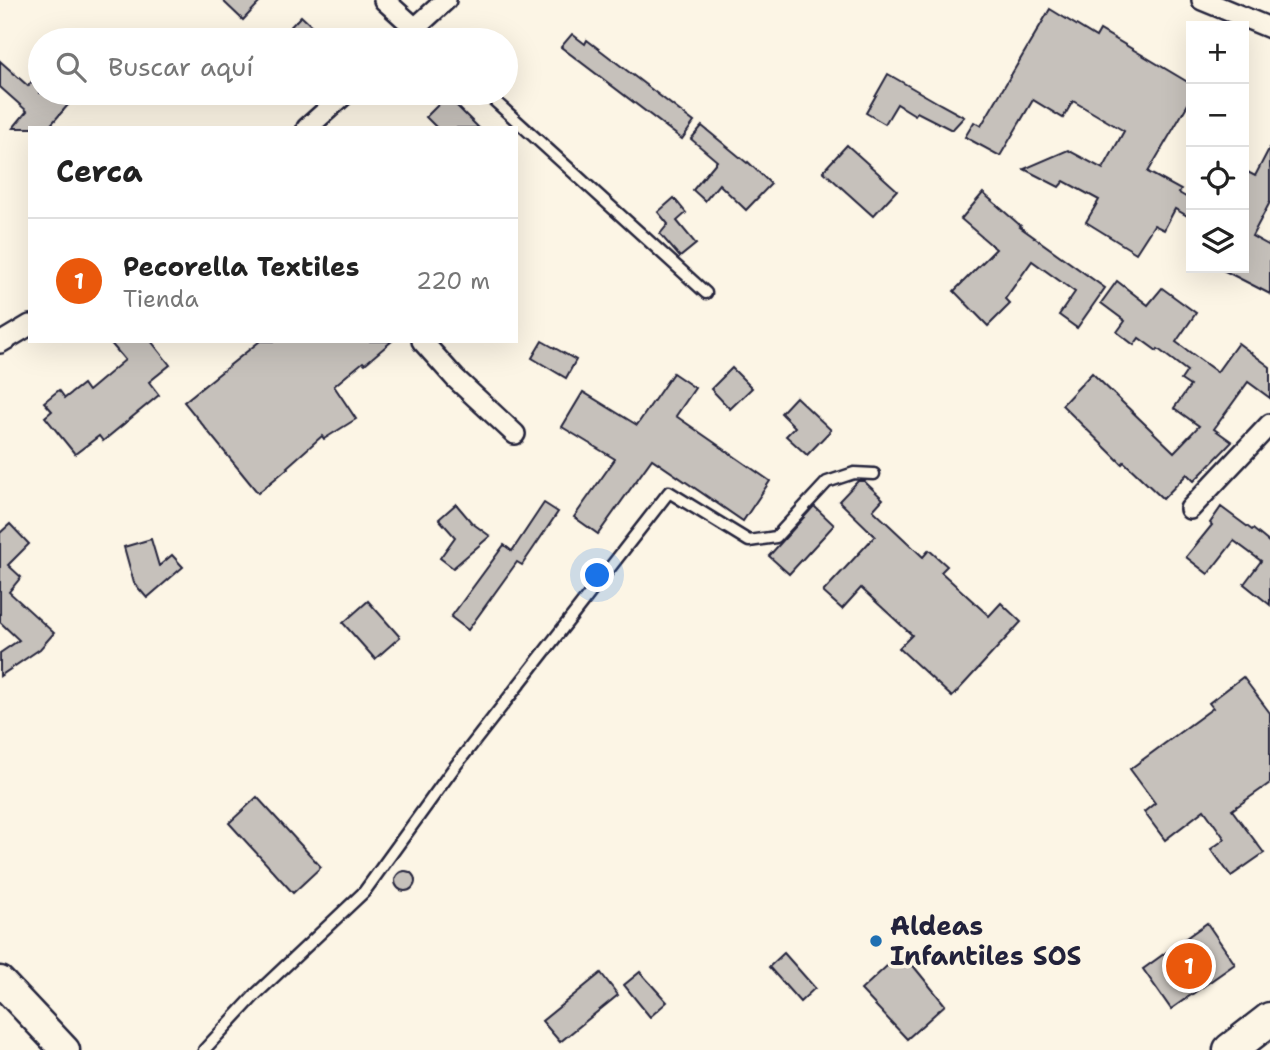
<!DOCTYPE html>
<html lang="es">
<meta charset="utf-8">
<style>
body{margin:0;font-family:"Shantell Sans",sans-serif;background:#f6f6f6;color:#222}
.controls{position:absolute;right:21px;top:21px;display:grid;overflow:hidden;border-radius:0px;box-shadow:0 7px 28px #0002}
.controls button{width:63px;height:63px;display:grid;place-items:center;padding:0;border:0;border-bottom:2px solid #e0e0e0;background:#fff;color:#222;font:35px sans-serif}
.you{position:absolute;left:598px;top:576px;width:24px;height:24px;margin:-18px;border:5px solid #fff;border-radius:50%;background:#1a73e8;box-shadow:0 0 0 10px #1a73e833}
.badge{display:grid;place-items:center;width:46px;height:46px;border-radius:50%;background:#ea580c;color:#fff;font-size:23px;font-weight:700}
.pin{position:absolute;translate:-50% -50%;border:4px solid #fff;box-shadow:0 2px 7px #0006}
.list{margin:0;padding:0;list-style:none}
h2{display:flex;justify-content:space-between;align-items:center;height:91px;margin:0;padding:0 28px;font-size:30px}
h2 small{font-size:23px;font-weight:400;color:#767676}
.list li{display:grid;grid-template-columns:46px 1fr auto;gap:21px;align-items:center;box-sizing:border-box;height:126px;padding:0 28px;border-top:2px solid #e0e0e0}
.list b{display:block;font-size:26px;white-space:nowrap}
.list p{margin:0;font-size:23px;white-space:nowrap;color:#767676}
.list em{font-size:23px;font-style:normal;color:#767676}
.icon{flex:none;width:38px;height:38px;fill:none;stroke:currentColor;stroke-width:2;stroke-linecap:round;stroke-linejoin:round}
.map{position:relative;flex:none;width:1270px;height:1050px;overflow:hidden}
.search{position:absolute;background:#fff;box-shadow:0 7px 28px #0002;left:28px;top:28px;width:490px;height:77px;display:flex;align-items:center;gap:18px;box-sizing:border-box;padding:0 24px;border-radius:38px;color:#767676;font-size:26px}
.panel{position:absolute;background:#fff;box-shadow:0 7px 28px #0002;left:28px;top:126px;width:490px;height:217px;border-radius:0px}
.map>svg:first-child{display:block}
.building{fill:#c6c1bb;stroke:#22223b;stroke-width:2}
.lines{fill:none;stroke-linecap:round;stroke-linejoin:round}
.service-casing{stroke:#22223b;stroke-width:15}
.minor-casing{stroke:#22223b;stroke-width:24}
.secondary-casing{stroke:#22223b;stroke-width:33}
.primary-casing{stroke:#22223b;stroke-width:37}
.service{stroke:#fcf5e5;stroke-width:10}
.minor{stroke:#fcf5e5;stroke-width:19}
.secondary{stroke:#fcf5e5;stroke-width:28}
.primary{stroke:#fcf5e5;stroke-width:32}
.poi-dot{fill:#1f6fb2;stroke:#fcf5e5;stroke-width:2.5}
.labels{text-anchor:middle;stroke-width:7;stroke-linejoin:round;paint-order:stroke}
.poi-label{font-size:26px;font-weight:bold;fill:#22223b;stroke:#fcf5e5;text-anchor:start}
</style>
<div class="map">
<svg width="1270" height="1050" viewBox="0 0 1270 1050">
<rect width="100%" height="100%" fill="#fcf5e5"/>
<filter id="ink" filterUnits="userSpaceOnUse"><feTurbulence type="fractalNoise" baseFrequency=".0143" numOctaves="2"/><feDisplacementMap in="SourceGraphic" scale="14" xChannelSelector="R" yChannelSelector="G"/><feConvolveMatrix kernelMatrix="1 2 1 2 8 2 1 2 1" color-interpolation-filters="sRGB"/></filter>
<g filter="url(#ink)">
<g class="building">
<polygon points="222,0 262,0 243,20"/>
<polygon points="1050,9 1096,37 1100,30 1191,84 1191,99 1148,172 1181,190 1179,193 1191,200 1191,218 1175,209 1164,230 1154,225 1136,253 1086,222 1099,200 1064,181 1059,187 1024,169 1068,150 1103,169 1124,131 1073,101 1063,118 1033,100 1000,156 965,137 974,122 981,126"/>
<polygon points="301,16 327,40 278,40"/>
<polygon points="572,34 585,44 587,40 694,122 682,139 561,47"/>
<polygon points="0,61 28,86 40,72 40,93 55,93 68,105 48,128 13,128 27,111 0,87"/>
<polygon points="888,74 940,104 964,117 952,130 917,112 915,115 897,104 885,124 866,113"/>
<polygon points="447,96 479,128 437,128 426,117"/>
<polygon points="702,126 747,163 748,162 771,184 746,210 719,184 705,201 693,190 717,161 691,139"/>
<polygon points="847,145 897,190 873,216 823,171"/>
<polygon points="1270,147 1270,202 1252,236 1270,246 1270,294 1219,268 1244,268 1244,170 1255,176"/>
<polygon points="983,193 1021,226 1020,227 1105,288 1077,328 1059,315 1075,292 1032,261 1005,299 1010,304 988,326 954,291 996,249 961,219"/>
<polygon points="674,198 686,213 677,221 696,244 680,257 660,234 668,224 658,212"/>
<polygon points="1117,281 1148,305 1162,288 1196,313 1176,342 1217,372 1238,343 1270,367 1270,398 1248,382 1214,429 1232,442 1194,481 1187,474 1163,499 1124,462 1122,464 1062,405 1092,373 1174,452 1199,426 1174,408 1190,386 1181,380 1187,371 1158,349 1157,351 1139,338 1134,345 1117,332 1125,321 1101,303"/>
<polygon points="109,341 151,341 170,365 149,382 159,395 103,441 99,436 75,454 45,417 52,411 44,402 59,390 65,398 83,384 88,391 125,360"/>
<polygon points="260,341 392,341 365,364 363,362 334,386 356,419 324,439 322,436 287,467 288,468 258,493 184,402"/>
<polygon points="542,341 576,360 566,378 532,358"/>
<polygon points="732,368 752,388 730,409 711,389"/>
<polygon points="673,373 695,388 676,416 770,481 743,521 652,459 598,534 574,517 615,459 562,427 583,392 637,425"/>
<polygon points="796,397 831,430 807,455 786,436 795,427 781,413"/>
<polygon points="858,481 864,481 883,499 873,510 923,557 929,550 947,566 941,572 989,616 1001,603 1021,622 952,697 899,648 912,635 861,588 842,609 823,592 875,536 839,501"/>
<polygon points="544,503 558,512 522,565 517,562 468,630 451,617 504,545 512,551"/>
<polygon points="456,504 472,523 490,536 453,568 440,558 455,537 439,519"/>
<polygon points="814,506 834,525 789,574 769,556"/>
<polygon points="1221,507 1252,530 1253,529 1270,543 1270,605 1244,584 1261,561 1234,541 1208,574 1186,557 1212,525 1210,523"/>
<polygon points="10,524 29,544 8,565 21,577 9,592 54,633 40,649 0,676 0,653 19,640 0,622 0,533"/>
<polygon points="151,539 159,566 172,555 183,567 147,598 134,583 124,547"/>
<polygon points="368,601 400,637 375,659 343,623"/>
<polygon points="1243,677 1270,713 1270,783 1232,810 1264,853 1231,876 1211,849 1225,839 1204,810 1165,840 1144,812 1155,803 1130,769 1213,708 1209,703"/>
<polygon points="257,797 321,867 293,893 229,823"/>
<circle cx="405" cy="881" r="10"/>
<polygon points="1207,923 1235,964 1171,1009 1143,969"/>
<polygon points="902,952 945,1005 907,1039 861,990"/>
<polygon points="784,953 815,988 800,1002 769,967"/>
<polygon points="640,972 667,1002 650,1017 624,985"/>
<polygon points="601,973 618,995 560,1042 542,1021"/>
</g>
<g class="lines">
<defs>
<g id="service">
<polyline points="415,28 429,40"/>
<polyline points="486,93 706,293"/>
<polyline points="204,1050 256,994 364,892 453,769 669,492 749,541 776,537 827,482 854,473 874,474"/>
</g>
<g id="minor">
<polyline points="384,0 415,28"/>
<polyline points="1202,0 1270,28"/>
<polyline points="402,40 446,0"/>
<polyline points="307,128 346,93"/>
<polyline points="422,341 455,378 515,434"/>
<polyline points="0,343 30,325"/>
<polyline points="1190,509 1270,424"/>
</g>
<polyline id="secondary" points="0,981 65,1050"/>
<polyline id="primary" points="1230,1050 1270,1019"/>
</defs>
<use href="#service" class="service-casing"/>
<use href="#minor" class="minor-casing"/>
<use href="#secondary" class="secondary-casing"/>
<use href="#primary" class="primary-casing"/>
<use href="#service" class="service"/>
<use href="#minor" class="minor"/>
<use href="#secondary" class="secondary"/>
<use href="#primary" class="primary"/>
</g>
</g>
<circle class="poi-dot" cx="876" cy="941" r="7"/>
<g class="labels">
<g class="poi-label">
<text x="890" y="935">Aldeas<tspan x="890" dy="30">Infantiles SOS</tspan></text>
</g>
</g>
</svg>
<div class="controls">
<button>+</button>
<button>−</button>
<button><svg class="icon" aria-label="locate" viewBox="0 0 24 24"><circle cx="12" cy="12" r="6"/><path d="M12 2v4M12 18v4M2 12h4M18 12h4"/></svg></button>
<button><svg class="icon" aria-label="layers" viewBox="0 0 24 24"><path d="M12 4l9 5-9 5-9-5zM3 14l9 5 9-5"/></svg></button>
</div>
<div class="you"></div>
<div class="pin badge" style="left:1189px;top:966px">1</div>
<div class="search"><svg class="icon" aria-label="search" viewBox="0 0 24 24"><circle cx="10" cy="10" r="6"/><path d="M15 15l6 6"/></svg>Buscar aquí</div>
<section class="panel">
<h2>Cerca<small></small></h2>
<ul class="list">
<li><span class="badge">1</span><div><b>Pecorella Textiles</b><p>Tienda</p></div><em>220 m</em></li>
</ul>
</section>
</div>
